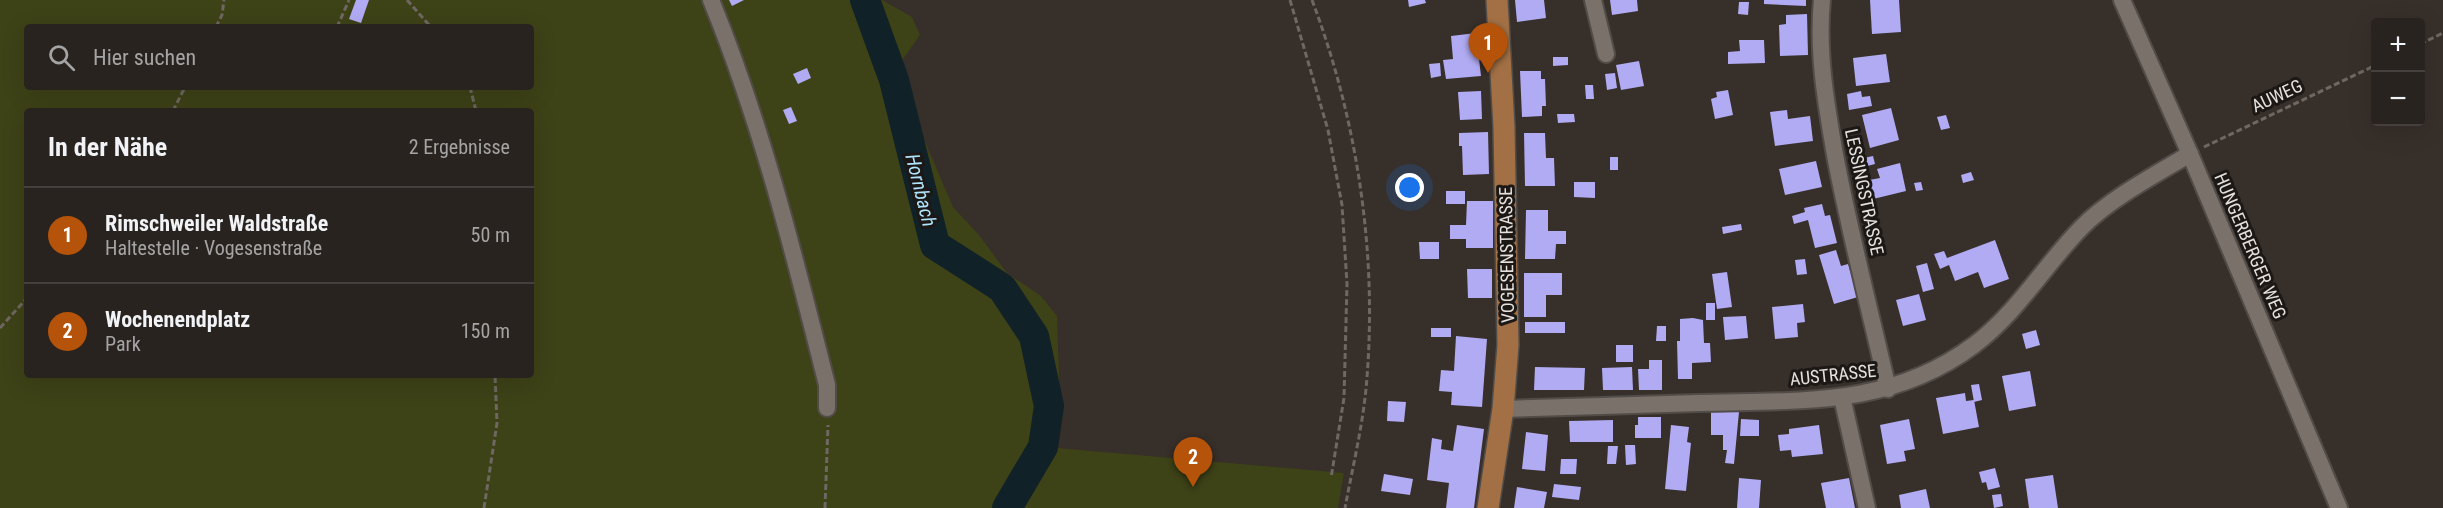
<!DOCTYPE html>
<html lang="de">
<meta charset="utf-8">
<style>
body{margin:0;font-family:"Roboto Condensed",sans-serif;background:#352f2d;color:#f1f3f6}
.controls{position:absolute;right:18px;top:18px;display:grid;overflow:hidden;border-radius:6px;box-shadow:0 6px 24px #0002}
.controls button{width:54px;height:54px;display:grid;place-items:center;padding:0;border:0;border-bottom:2px solid #45403e;background:#292320;color:#f1f3f6;font:30px sans-serif}
.you{position:absolute;left:1410px;top:188px;width:21px;height:21px;margin:-15px;border:4px solid #fff;border-radius:50%;background:#1a73e8;box-shadow:0 0 0 9px #1a73e833}
.badge{display:grid;place-items:center;width:39px;height:39px;border-radius:50%;background:#b45309;color:#fff;font-size:20px;font-weight:700}
.pin{position:absolute;translate:-50% -50px;filter:drop-shadow(0 2px 3px #0008)}
.pin::after{content:'';position:absolute;top:32px;width:21px;height:18px;background:inherit;clip-path:polygon(0 0,100% 0,50% 100%)}
.list{margin:0;padding:0;list-style:none}
h2{display:flex;justify-content:space-between;align-items:center;height:78px;margin:0;padding:0 24px;font-size:26px}
h2 small{font-size:20px;font-weight:400;color:#a5a4a5}
.list li{display:grid;grid-template-columns:39px 1fr auto;gap:18px;align-items:center;box-sizing:border-box;height:96px;padding:0 24px;border-top:2px solid #45403e}
.list b{display:block;font-size:22px;white-space:nowrap}
.list p{margin:0;font-size:20px;white-space:nowrap;color:#a5a4a5}
.list em{font-size:20px;font-style:normal;color:#a5a4a5}
.icon{flex:none;width:33px;height:33px;fill:none;stroke:currentColor;stroke-width:2;stroke-linecap:round;stroke-linejoin:round}
.map{position:relative;flex:none;width:2443px;height:508px;overflow:hidden}
.search{position:absolute;background:#292320;box-shadow:0 6px 24px #0002;left:24px;top:24px;width:510px;height:66px;display:flex;align-items:center;gap:15px;box-sizing:border-box;padding:0 21px;border-radius:6px;color:#a5a4a5;font-size:22px}
.panel{position:absolute;background:#292320;box-shadow:0 6px 24px #0002;left:24px;top:108px;width:510px;height:270px;border-radius:6px}
.map>svg:first-child{display:block}
.green{fill:#3e4217;fill-rule:evenodd}
.lines{fill:none;stroke-linecap:round;stroke-linejoin:round}
.river{stroke:#102128;stroke-width:30}
.building{fill:#b1abf3}
.minor-casing{stroke:#524c48;stroke-width:20}
.major-casing{stroke:#524c48;stroke-width:24}
.path{stroke:#6e6762;stroke-width:3;stroke-dasharray:6 3;stroke-linecap:butt}
.minor{stroke:#7a716b;stroke-width:16}
.major{stroke:#a27044;stroke-width:21}
.labels{text-anchor:middle;stroke-width:6;stroke-linejoin:round;paint-order:stroke}
.street-label{font-size:18px;fill:#e6e1dd;stroke:#1b1816}
.water-label{font-size:20px;font-style:italic;fill:#afe4fc;stroke:#1b1816}
</style>
<div class="map">
<svg width="2443" height="508" viewBox="0 0 2443 508">
<rect width="100%" height="100%" fill="#372f2a"/>
<path class="green" d="M0 0H882L912 17 920 35 898 66 909 104 953 207 979 235 1007 273 1041 296 1057 316 1060 409 1057 448 1344 473 1338 508H0ZM27 27H531V87H27ZM27 111H531V375H27Z"/>
<g class="lines">
<polyline class="river" points="865,0 894,80 935,245 1002,288 1034,336 1049,406 1043,447 1007,508"/>
</g>
<g class="building">
<polygon points="356,0 369,0 361,23 349,19"/>
<polygon points="729,0 744,0 732,6"/>
<polygon points="1408,0 1425,0 1426,3 1409,7"/>
<polygon points="1515,0 1544,0 1546,18 1517,22"/>
<polygon points="1610,0 1637,0 1638,11 1612,15"/>
<polygon points="1764,0 1806,0 1806,6 1764,4"/>
<polygon points="1870,0 1899,0 1901,32 1872,34"/>
<polygon points="1739,2 1749,2 1748,15 1738,14"/>
<polygon points="1807,14 1808,55 1780,56 1779,25 1786,24 1786,15"/>
<polygon points="1476,33 1481,76 1446,79 1443,60 1453,59 1451,36"/>
<polygon points="1739,40 1764,40 1765,63 1728,64 1728,52 1740,51"/>
<polygon points="1886,54 1890,82 1856,86 1853,58"/>
<polygon points="1553,57 1568,57 1568,65 1553,66"/>
<polygon points="1639,61 1644,86 1621,90 1616,65"/>
<polygon points="1440,63 1441,76 1431,78 1429,64"/>
<polygon points="807,68 811,78 798,84 793,74"/>
<polygon points="1520,71 1541,71 1541,79 1545,79 1546,106 1542,106 1542,116 1522,117"/>
<polygon points="1615,73 1617,88 1607,90 1605,74"/>
<polygon points="1585,85 1593,85 1594,99 1586,99"/>
<polygon points="1728,90 1733,115 1715,119 1711,99 1717,97 1716,92"/>
<polygon points="1481,91 1482,119 1460,120 1458,92"/>
<polygon points="1861,91 1862,97 1870,96 1872,106 1849,110 1847,94"/>
<polygon points="791,107 797,121 789,124 783,110"/>
<polygon points="1891,108 1899,140 1870,148 1862,115"/>
<polygon points="1787,110 1788,119 1810,116 1813,141 1775,146 1770,112"/>
<polygon points="1557,114 1574,114 1575,122 1558,123"/>
<polygon points="1946,115 1950,128 1941,130 1937,117"/>
<polygon points="1488,132 1489,174 1463,175 1462,146 1459,146 1459,133"/>
<polygon points="1524,133 1545,133 1546,158 1554,158 1555,186 1525,186"/>
<polygon points="1873,156 1875,164 1856,169 1854,160"/>
<rect x="1610" y="157" width="8" height="13"/>
<polygon points="1816,161 1822,187 1785,195 1779,169"/>
<polygon points="1900,163 1906,191 1869,200 1864,181 1880,178 1877,169"/>
<polygon points="1971,172 1974,180 1963,183 1961,175"/>
<polygon points="1574,182 1595,182 1595,198 1574,197"/>
<polygon points="1921,182 1923,190 1916,191 1914,183"/>
<rect x="1446" y="191" width="19" height="13"/>
<polygon points="1467,201 1493,201 1493,248 1466,248 1466,239 1450,239 1450,225 1466,225"/>
<polygon points="1822,204 1825,216 1830,215 1837,243 1815,248 1808,220 1794,224 1792,216 1805,212 1804,208"/>
<polygon points="1526,210 1548,210 1548,231 1566,231 1566,244 1556,244 1555,259 1525,259"/>
<polygon points="1741,224 1742,230 1723,234 1722,227"/>
<polygon points="1995,240 2009,279 1984,288 1978,272 1955,281 1949,265 1940,269 1934,254 1944,251 1947,258"/>
<polygon points="1419,242 1439,242 1439,259 1420,259"/>
<polygon points="1836,250 1841,266 1848,264 1858,297 1834,304 1819,255"/>
<polygon points="1805,259 1807,274 1797,275 1795,260"/>
<polygon points="1927,263 1934,289 1923,292 1916,266"/>
<polygon points="1467,269 1492,269 1492,298 1468,298"/>
<polygon points="1727,272 1732,307 1717,309 1712,274"/>
<polygon points="1524,273 1562,273 1562,295 1546,295 1546,317 1524,317"/>
<polygon points="1919,294 1926,320 1903,326 1896,300"/>
<rect x="1706" y="303" width="9" height="17"/>
<polygon points="1803,304 1805,322 1797,323 1798,337 1775,339 1772,307"/>
<polygon points="1746,316 1748,338 1725,340 1723,317"/>
<polygon points="1693,318 1703,320 1704,343 1710,343 1711,362 1692,363 1692,379 1678,379 1677,341 1680,341 1680,319"/>
<rect x="1525" y="322" width="40" height="11"/>
<polygon points="1657,326 1666,326 1666,341 1656,341"/>
<rect x="1431" y="328" width="20" height="9"/>
<polygon points="2036,330 2040,345 2026,349 2022,334"/>
<polygon points="1456,336 1487,339 1482,407 1451,405 1452,392 1439,391 1441,370 1454,371"/>
<rect x="1616" y="345" width="17" height="17"/>
<polygon points="1649,360 1662,360 1662,390 1639,390 1638,369 1649,369"/>
<polygon points="1535,367 1585,368 1584,390 1534,390"/>
<polygon points="1632,367 1633,390 1603,390 1602,368"/>
<polygon points="2030,371 2036,406 2009,411 2002,376"/>
<polygon points="1979,384 1982,400 1974,402 1971,385"/>
<polygon points="1965,393 1966,401 1974,400 1979,427 1943,434 1936,398"/>
<polygon points="1388,401 1406,402 1404,422 1387,421"/>
<polygon points="1711,412 1739,412 1734,464 1725,463 1727,450 1723,450 1723,435 1711,435"/>
<polygon points="1638,417 1661,417 1661,438 1635,438 1635,425 1638,425"/>
<polygon points="1741,419 1759,420 1759,436 1740,436"/>
<polygon points="1909,419 1915,449 1904,451 1906,461 1887,464 1880,425"/>
<polygon points="1613,420 1613,442 1570,442 1569,421"/>
<polygon points="1457,425 1484,429 1474,508 1446,508 1449,483 1427,480 1432,438 1442,440 1441,449 1453,451"/>
<polygon points="1671,425 1689,427 1687,442 1691,443 1686,491 1665,489"/>
<polygon points="1819,425 1823,454 1792,457 1791,450 1780,451 1778,435 1789,434 1789,429"/>
<polygon points="1526,432 1548,435 1545,471 1522,469"/>
<polygon points="1625,445 1635,445 1636,464 1626,465"/>
<polygon points="1608,446 1618,446 1616,464 1607,464"/>
<polygon points="1561,459 1577,459 1576,474 1560,474"/>
<polygon points="1995,468 2000,487 1988,490 1986,482 1982,483 1979,472"/>
<polygon points="1384,474 1413,479 1410,495 1381,491"/>
<polygon points="2053,475 2058,508 2029,508 2025,479"/>
<polygon points="1739,478 1761,480 1759,508 1737,508"/>
<polygon points="1849,478 1855,508 1826,508 1821,483"/>
<polygon points="1554,484 1581,487 1579,500 1552,497"/>
<polygon points="1517,487 1547,492 1544,508 1514,508"/>
<polygon points="1926,489 1930,508 1901,508 1899,495"/>
<polygon points="2001,494 2003,506 1994,508 1992,495"/>
</g>
<g class="lines">
<defs>
<g id="minor">
<path d="M711 0C762 125 794 254 827 385V408"/>
<polyline points="1593,0 1606,54"/>
<path d="M1822 0C1817 52 1826 104 1835 155 1850 234 1870 311 1888 389"/>
<polyline points="2122,0 2190,154 2339,508"/>
<polyline points="1842,397 1867,508"/>
<path d="M1503 409C1568 407 1634 405 1699 403 1798 400 1890 408 1974 345 2017 313 2044 266 2081 228 2108 200 2156 174 2190 154"/>
</g>
<polyline id="major" points="1488,508 1503,409 1508,345 1504,127 1497,0"/>
</defs>
<use href="#minor" class="minor-casing"/>
<use href="#major" class="major-casing"/>
<g class="path">
<polyline points="407,0 431,27"/>
<polyline points="1290,0 1328,130 1342,205 1347,284 1344,398 1331,478"/>
<path d="M1312 0C1357 119 1377 251 1367 377 1364 421 1353 465 1345 508"/>
<polyline points="216,27 222,15 224,0"/>
<polyline points="337,27 349,0"/>
<polyline points="2420,44 2443,33"/>
<polyline points="470,87 476,111"/>
<polyline points="173,111 185,87"/>
<polyline points="2204,147 2376,65"/>
<polyline points="0,328 27,298"/>
<polyline points="484,508 497,423 495,375"/>
<polyline points="825,508 828,425"/>
</g>
<use href="#minor" class="minor"/>
<use href="#major" class="major"/>
</g>
<g class="labels">
<g class="street-label">
<text transform="translate(2277 96) rotate(-25)" y="6">AUWEG</text>
<text transform="translate(1864 192) rotate(78)" y="6">LESSINGSTRASSE</text>
<text transform="translate(2250 246) rotate(67)" y="6">HUNGERBERGER WEG</text>
<text transform="translate(1507 255) rotate(-91)" y="6">VOGESENSTRASSE</text>
<text transform="translate(1833 375) rotate(-6)" y="6">AUSTRASSE</text>
</g>
<g class="water-label">
<text transform="translate(921 190) rotate(76)" y="7">Hornbach</text>
</g>
</g>
</svg>
<div class="controls">
<button>+</button>
<button>−</button>
</div>
<div class="you"></div>
<div class="pin badge" style="left:1488px;top:73px">1</div>
<div class="pin badge" style="left:1193px;top:487px">2</div>
<div class="search"><svg class="icon" aria-label="search" viewBox="0 0 24 24"><circle cx="10" cy="10" r="6"/><path d="M15 15l6 6"/></svg>Hier suchen</div>
<section class="panel">
<h2>In der Nähe<small>2 Ergebnisse</small></h2>
<ul class="list">
<li><span class="badge">1</span><div><b>Rimschweiler Waldstraße</b><p>Haltestelle · Vogesenstraße</p></div><em>50 m</em></li>
<li><span class="badge">2</span><div><b>Wochenendplatz</b><p>Park</p></div><em>150 m</em></li>
</ul>
</section>
</div>
